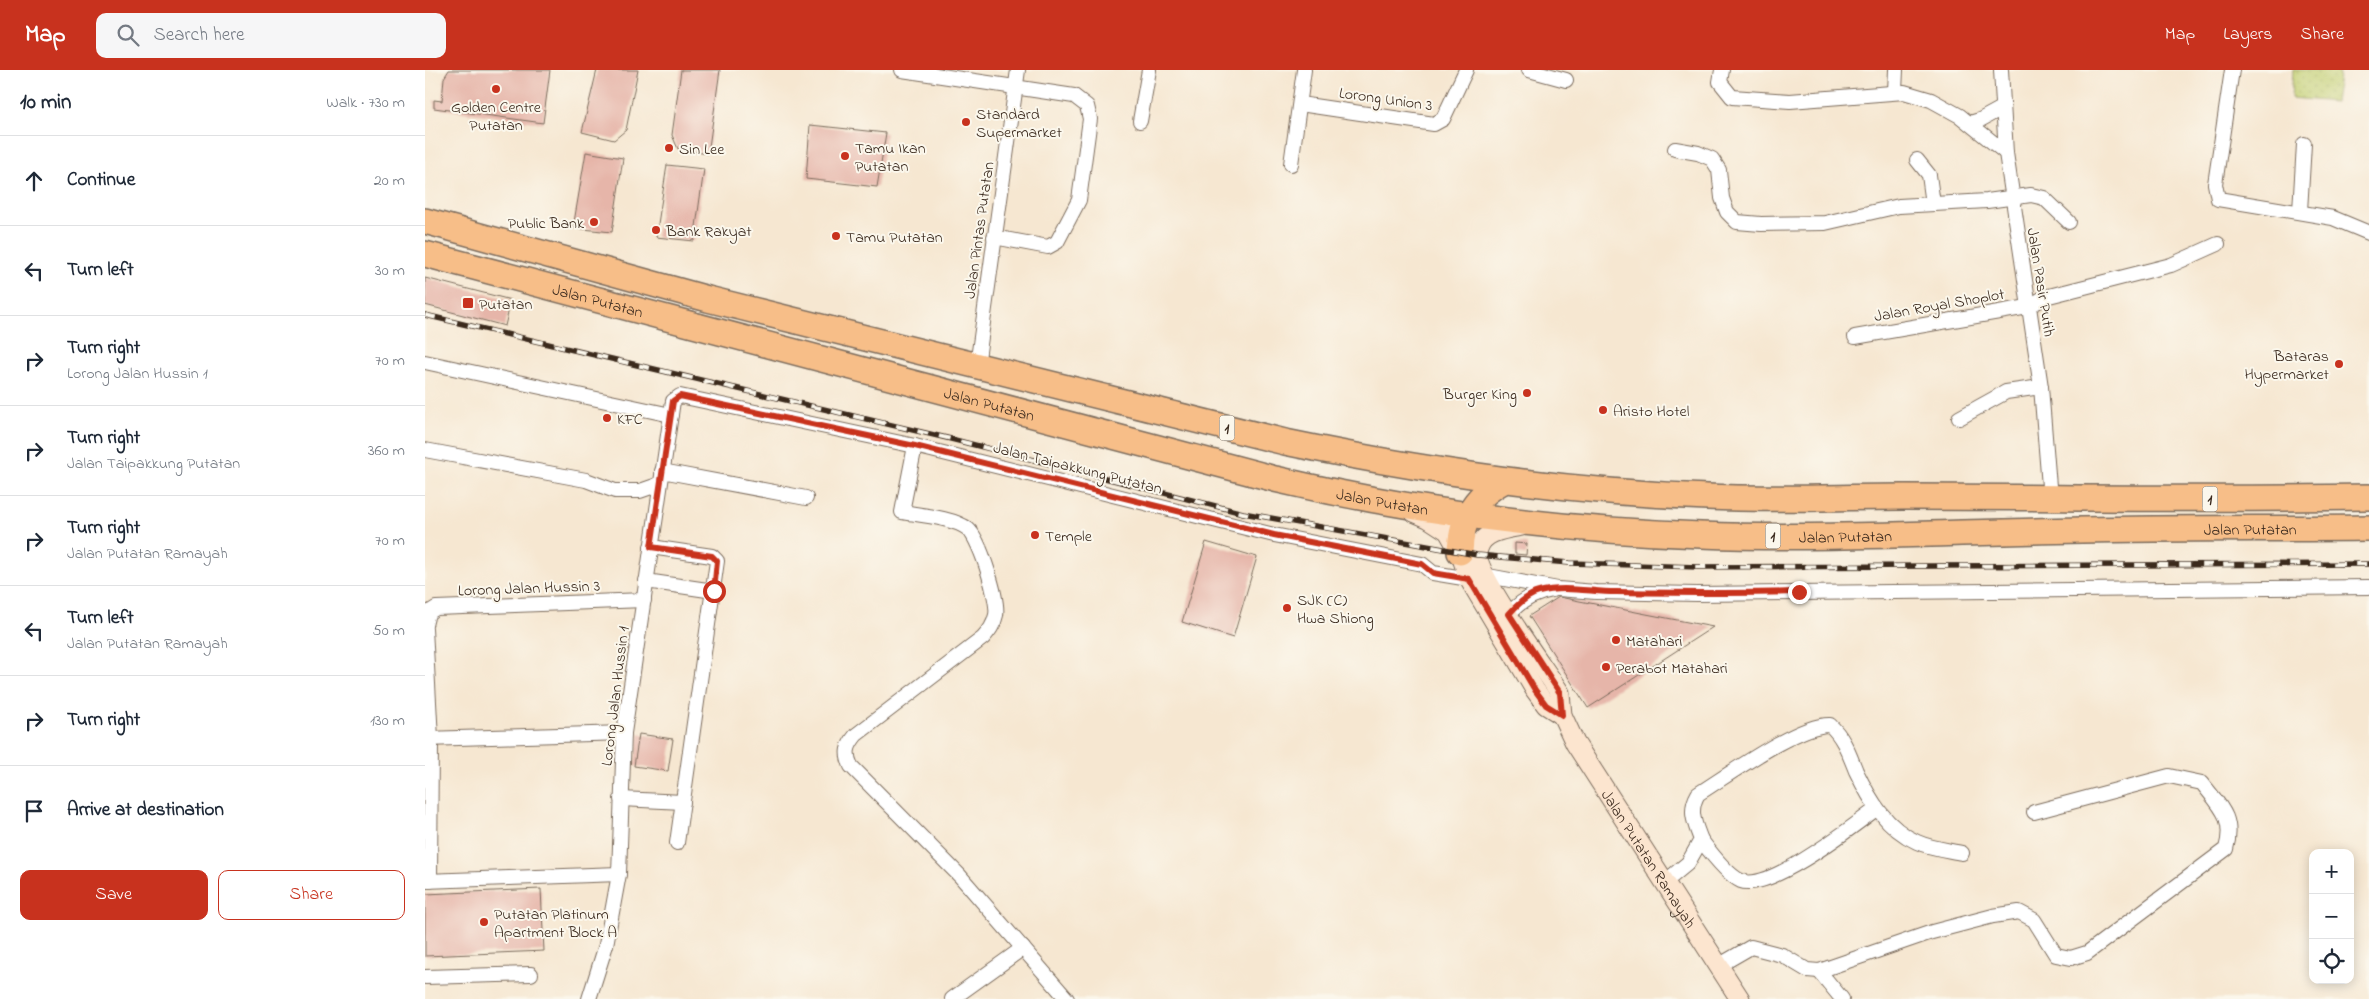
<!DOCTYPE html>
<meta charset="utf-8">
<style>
body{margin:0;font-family:"Indie Flower",sans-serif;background:#f6f6f7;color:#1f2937}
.controls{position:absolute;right:15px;bottom:15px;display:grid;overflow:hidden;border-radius:10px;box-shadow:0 2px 12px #0003}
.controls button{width:45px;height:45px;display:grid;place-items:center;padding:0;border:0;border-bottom:1px solid #e0e1e3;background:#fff;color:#1f2937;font:25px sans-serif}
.stop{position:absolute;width:15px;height:15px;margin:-11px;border:4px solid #c8321e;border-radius:50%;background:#fff}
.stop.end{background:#c8321e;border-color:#fff;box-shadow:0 1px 5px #0008}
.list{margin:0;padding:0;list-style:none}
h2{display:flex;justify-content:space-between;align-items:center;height:65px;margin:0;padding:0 20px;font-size:21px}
h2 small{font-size:16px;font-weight:400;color:#747a83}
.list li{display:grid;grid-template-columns:32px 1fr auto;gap:15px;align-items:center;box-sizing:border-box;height:90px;padding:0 20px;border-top:1px solid #e0e1e3}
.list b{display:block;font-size:19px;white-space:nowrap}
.list p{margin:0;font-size:16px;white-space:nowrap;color:#747a83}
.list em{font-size:16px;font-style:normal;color:#747a83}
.actions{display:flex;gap:10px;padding:15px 20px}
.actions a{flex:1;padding:11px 0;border:1px solid #c8321e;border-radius:10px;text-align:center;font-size:18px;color:#c8321e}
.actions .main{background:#c8321e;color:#fff}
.icon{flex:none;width:28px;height:28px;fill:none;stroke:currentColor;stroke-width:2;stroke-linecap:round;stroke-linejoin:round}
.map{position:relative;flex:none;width:1944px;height:929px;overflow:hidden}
header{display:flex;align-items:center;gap:30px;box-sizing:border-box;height:70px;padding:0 25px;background:#c8321e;color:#fff}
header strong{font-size:24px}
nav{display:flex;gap:28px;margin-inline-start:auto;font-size:18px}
.search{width:350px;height:45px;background:#f6f6f7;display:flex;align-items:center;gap:12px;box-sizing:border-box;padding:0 18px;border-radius:10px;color:#747a83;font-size:19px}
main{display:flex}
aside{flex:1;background:#fff}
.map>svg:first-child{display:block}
.grass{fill:url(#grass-dots);stroke:#7e7c47}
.building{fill:#e6b5a9}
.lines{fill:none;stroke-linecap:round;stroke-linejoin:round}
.street-casing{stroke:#7c6c5d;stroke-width:16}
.secondary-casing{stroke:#7c6c5d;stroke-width:21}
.highway-casing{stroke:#7c6c5d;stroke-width:28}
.street{stroke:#fff;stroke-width:14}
.secondary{stroke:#fce5cf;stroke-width:19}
.highway{stroke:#f7be88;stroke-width:25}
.rail-casing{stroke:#3b2a1e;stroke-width:5.5}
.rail{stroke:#fbf7ec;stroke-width:4;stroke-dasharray:11;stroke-linecap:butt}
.route{stroke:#c8321e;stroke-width:6}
.poi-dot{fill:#c8321e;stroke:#fbf7ec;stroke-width:2}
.labels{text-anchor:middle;stroke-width:4;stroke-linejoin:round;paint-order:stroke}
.shield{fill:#fbf7ec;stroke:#75685c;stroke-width:1}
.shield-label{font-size:15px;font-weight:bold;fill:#3b2a1e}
.street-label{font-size:16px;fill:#3b2a1e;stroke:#fbf7ec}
.poi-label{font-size:16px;fill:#3b2a1e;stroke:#fbf7ec;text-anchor:start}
</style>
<header>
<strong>Map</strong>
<div class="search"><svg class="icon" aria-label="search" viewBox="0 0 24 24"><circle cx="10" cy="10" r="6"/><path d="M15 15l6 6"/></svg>Search here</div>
<nav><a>Map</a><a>Layers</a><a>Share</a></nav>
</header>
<main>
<aside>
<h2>10 min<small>Walk · 730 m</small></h2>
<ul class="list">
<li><svg class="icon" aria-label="ahead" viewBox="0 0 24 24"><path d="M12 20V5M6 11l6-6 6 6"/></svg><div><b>Continue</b></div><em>20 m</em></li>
<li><svg class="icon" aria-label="left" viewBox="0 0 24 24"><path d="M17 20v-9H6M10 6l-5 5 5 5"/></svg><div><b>Turn left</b></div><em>30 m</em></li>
<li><svg class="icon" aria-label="right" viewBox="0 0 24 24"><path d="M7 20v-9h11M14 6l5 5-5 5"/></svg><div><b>Turn right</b><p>Lorong Jalan Hussin 1</p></div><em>70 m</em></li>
<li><svg class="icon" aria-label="right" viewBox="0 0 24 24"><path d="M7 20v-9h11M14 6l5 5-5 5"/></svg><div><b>Turn right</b><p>Jalan Taipakkung Putatan</p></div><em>360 m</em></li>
<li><svg class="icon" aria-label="right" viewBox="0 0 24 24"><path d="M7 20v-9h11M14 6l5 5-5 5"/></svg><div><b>Turn right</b><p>Jalan Putatan Ramayah</p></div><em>70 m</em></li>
<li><svg class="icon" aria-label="left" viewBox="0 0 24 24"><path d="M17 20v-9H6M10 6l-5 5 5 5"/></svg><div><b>Turn left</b><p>Jalan Putatan Ramayah</p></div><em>50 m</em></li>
<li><svg class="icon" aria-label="right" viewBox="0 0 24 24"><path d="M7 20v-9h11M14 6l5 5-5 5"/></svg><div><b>Turn right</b></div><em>130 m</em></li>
<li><svg class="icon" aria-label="arrive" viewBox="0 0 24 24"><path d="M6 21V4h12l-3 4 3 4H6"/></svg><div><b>Arrive at destination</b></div></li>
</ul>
<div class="actions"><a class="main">Save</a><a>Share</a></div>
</aside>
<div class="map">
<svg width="1944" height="929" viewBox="0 0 1944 929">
<defs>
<pattern id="grass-dots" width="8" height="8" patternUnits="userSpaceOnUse" patternTransform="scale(1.25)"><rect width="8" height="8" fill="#c1ce70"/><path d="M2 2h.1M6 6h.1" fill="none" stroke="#a7b161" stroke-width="1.8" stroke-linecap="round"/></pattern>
</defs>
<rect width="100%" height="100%" fill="#fbf7ec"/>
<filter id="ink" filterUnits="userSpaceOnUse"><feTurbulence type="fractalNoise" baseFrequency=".02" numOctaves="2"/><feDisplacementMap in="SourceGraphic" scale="10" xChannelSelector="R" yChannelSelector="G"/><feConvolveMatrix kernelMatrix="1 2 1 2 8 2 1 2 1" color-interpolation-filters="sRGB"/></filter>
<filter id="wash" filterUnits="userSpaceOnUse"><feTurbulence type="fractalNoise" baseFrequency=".0096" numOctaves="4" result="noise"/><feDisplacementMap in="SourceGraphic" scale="20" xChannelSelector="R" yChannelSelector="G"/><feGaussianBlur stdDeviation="1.12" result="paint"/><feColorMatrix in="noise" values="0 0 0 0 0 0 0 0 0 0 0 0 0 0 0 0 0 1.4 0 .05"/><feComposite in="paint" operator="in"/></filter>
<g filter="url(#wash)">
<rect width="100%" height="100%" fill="#f6e7d1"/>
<polygon class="grass" points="1868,0 1915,0 1910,32 1866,28"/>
<g id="blocks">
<g class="building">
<polygon points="24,0 125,0 118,53 9,38 9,30 17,31 19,8"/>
<polygon points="172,0 213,0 201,60 189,70 157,62"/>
<polygon points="256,0 295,0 283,84 253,79 247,65"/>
<polygon points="385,55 461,63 452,117 381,109"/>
<polygon points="161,82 198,88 187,162 148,158"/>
<polygon points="242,95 279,99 269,171 231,167"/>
<polygon points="0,208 86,230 80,256 0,235"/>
<polygon points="781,472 832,487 808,568 757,552"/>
<polygon points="1090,473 1102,474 1101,485 1090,484"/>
<polygon points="1134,527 1288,557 1163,638 1104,546"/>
<polygon points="214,664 248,669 243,701 209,696"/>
<polygon points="116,819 119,881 0,886 0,824"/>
</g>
</g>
</g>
<g filter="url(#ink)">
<use href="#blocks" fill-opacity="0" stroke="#7c6c5d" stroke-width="1"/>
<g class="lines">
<defs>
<g id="street">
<polyline points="477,0 649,26 662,36 665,49 654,130 632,172 623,177 569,167"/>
<polyline points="1104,0 1141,10"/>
<polyline points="1297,0 1295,12 1307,27 1365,31 1479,22 1506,30 1535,46 1581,83"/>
<polyline points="1576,0 1581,83 1616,317 1625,429"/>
<polyline points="1807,0 1790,114 1793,129 1908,148 1944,163"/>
<polyline points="1470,21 1471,0"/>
<polyline points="875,34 1009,54 1018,49 1041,0"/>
<polyline points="715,51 724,0"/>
<polyline points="1545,53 1555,50 1577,38"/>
<polyline points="1250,79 1273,83 1287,89 1294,100 1297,128 1302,142 1312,152 1336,154 1400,153 1474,136 1562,131 1606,125 1619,128 1644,152"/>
<polyline points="1492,90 1504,105 1508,134"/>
<polyline points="866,94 879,0"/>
<polyline points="1875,141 1879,74"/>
<polyline points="1430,267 1603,237 1620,227 1746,195 1793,174"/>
<polyline points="0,292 246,345"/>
<polyline points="552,296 593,0"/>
<polyline points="1534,348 1581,322 1616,317"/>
<path d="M490 376 477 442C495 445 530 448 543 459 555 469 574 531 571 545 569 555 564 561 558 568L431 665C422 676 420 683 426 696L535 806 642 929"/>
<polyline points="0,380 161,410 190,421 215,421 235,414"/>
<polyline points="237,401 381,428"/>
<polyline points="226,477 287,486 292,491 252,773"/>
<polyline points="1058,505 1133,519 1171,522 1272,524 1944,517"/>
<polyline points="221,511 289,521"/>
<path d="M1084 544C1096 530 1109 523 1127 520"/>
<polyline points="0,555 3,543 11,538 219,530"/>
<polyline points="0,559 6,669 5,811"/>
<polyline points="0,669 199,663"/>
<polyline points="196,729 258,732"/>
<path d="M1276 770C1285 782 1304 806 1316 811 1344 822 1427 757 1451 739"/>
<polyline points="0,811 194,804"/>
<path d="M1240 812 1263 793 1276 770C1270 754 1263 741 1273 724 1302 706 1373 654 1405 655 1419 668 1424 684 1431 701 1445 730 1461 758 1492 772 1505 778 1523 780 1537 783"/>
<path d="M1293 896 1326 877 1357 885 1382 900 1394 901 1507 862 1568 846 1594 842 1609 850 1631 885 1646 888 1662 883 1801 779C1810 748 1795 736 1777 713L1744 706 1609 742"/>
<polyline points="1394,901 1417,929"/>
<polyline points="0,907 106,904"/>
<polyline points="164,929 181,875 194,804 199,663 248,331 255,326 490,376 849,465 997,494 1008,503 1044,509"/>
<polyline points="527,929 598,878"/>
</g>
<g id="secondary">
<polyline points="989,442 1003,448 1023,461 1035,482 1044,509 1110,620 1121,635 1137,645"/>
<path id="s1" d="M1097 456C1081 459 1058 461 1053 479 1046 500 1121 600 1135 623L1137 645 1150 673 1315 929"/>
</g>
<g id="highway">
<path d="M0 151 283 229 860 372C999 401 1140 422 1282 427 1348 430 1414 427 1479 427 1634 427 1789 430 1944 427"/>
<path id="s2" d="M0 184 850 409C990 442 1132 460 1276 465 1403 470 1530 462 1657 460 1753 458 1848 459 1944 458"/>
<path d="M1035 482C1036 449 1050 425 1080 410"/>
</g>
</defs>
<use href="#street" class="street-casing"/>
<use href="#secondary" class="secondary-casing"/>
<use href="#highway" class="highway-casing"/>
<use href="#street" class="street"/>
<use href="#secondary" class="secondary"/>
<use href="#highway" class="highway"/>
<defs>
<polyline id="rail" points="0,245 526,369 818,443 1052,485 1144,493 1273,497 1944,494"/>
</defs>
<use href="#rail" class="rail-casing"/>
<use href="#rail" class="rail"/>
</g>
</g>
<g class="lines" filter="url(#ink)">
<path class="route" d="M289 521 292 491 287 486 226 477 248 331 255 326 490 376 849 465 997 494 1008 503 1044 509 1110 620 1121 635 1137 645 1135 623 1084 544C1092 535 1102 525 1114 522 1139 515 1166 522 1190 522 1252 523 1313 524 1374 522"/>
</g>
<g class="poi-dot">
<circle cx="71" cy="19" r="5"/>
<circle cx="541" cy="52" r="5"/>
<circle cx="244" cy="78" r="5"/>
<circle cx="420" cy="86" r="5"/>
<circle cx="169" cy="152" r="5"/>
<circle cx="231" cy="160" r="5"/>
<circle cx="411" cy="166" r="5"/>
<rect x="37" y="227" width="12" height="12" rx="2.5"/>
<circle cx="1914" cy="294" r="5"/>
<circle cx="1102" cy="323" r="5"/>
<circle cx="1178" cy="340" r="5"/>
<circle cx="182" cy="348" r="5"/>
<circle cx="610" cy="465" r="5"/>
<circle cx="862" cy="538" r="5"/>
<circle cx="1191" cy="570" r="5"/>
<circle cx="1181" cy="597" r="5"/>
<circle cx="59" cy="852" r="5"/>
</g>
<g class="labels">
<g class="shield">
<rect x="794.5" y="345.5" width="15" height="25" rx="4"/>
<rect x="1777.5" y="416.5" width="15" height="25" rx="4"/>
<rect x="1340.5" y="453.5" width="15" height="25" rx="4"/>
</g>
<g class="shield-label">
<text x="802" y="363">1</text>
<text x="1785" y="434">1</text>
<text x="1348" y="471">1</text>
</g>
<g class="street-label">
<text transform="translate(961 28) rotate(8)" y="6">Lorong Union 3</text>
<text transform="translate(553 160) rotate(-82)" y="6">Jalan Pintas Putatan</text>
<text transform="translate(1617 212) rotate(81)" y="6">Jalan Pasir Putih</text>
<text dy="6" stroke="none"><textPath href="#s2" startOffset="179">Jalan Putatan</textPath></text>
<text transform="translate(1514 234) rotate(-10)" y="6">Jalan Royal Shoplot</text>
<text dy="6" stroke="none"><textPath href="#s2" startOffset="584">Jalan Putatan</textPath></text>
<text transform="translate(653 397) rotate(14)" y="6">Jalan Taipakkung Putatan</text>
<text dy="6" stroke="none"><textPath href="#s2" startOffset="989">Jalan Putatan</textPath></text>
<text dy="6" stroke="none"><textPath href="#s2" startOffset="1859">Jalan Putatan</textPath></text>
<text dy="6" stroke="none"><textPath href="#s2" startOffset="1454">Jalan Putatan</textPath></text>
<text transform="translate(104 517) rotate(-2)" y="6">Lorong Jalan Hussin 3</text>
<text transform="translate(189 626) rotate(-83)" y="6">Lorong Jalan Hussin 1</text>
<text dy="6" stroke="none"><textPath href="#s1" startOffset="410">Jalan Putatan Ramayah</textPath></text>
</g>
<g class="poi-label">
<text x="71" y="42" text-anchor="middle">Golden Centre<tspan x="71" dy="18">Putatan</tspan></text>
<text x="551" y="49">Standard<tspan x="551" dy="18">Supermarket</tspan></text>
<text x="430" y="83">Tamu Ikan<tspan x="430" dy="18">Putatan</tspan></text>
<text x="254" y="84">Sin Lee</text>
<text x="159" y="158" text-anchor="end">Public Bank</text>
<text x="241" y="166">Bank Rakyat</text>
<text x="421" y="172">Tamu Putatan</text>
<text x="54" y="239">Putatan</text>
<text x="1904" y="291" text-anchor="end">Bataras<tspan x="1904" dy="18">Hypermarket</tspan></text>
<text x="1092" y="329" text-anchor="end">Burger King</text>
<text x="1188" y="346">Aristo Hotel</text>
<text x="192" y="354">KFC</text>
<text x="620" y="471">Temple</text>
<text x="872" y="535">SJK (C)<tspan x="872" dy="18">Hwa Shiong</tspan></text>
<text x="1201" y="576">Matahari</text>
<text x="1191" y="603">Perabot Matahari</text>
<text x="69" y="849">Putatan Platinum<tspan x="69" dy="18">Apartment Block A</tspan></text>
</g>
</g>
</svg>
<div class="controls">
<button>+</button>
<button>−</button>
<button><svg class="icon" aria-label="locate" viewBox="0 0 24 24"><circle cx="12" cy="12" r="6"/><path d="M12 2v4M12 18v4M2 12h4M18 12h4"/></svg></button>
</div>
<div class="stop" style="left:289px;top:521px"></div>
<div class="stop end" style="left:1374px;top:522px"></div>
</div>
</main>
